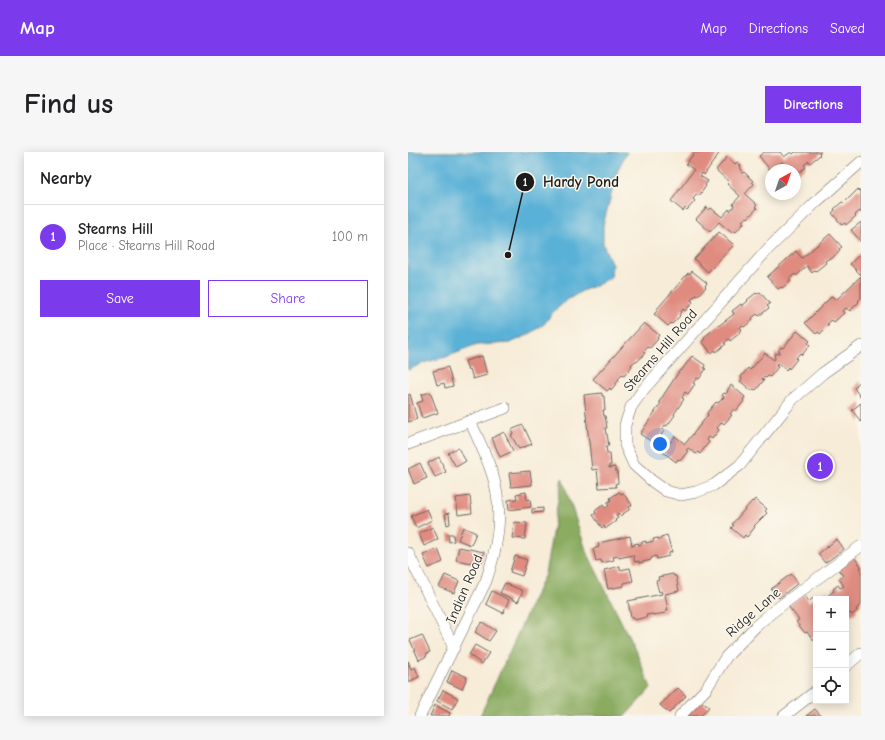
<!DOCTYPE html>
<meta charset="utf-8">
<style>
body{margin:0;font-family:"Comic Neue",sans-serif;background:#f6f6f6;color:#202124}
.controls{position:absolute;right:12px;bottom:12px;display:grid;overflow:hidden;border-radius:0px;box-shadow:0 2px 10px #0003}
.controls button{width:36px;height:36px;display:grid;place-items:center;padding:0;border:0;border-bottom:1px solid #e0e0e0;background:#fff;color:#202124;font:20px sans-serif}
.compass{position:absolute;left:357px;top:12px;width:36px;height:36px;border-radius:50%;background:#fff;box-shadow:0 2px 10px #0003;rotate:40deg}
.you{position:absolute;left:252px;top:292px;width:14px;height:14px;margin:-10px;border:3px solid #fff;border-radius:50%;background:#1a73e8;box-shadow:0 0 0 6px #1a73e833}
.badge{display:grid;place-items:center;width:26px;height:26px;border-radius:50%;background:#7c3aed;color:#fff;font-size:13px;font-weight:700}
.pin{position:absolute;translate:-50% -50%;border:2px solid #fff;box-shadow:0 1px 4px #0006}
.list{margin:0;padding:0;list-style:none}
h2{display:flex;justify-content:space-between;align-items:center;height:52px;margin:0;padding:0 16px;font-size:17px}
h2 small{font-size:13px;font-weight:400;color:#757577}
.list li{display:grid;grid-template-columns:26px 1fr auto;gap:12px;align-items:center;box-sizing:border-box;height:64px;padding:0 16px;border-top:1px solid #e0e0e0}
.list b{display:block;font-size:15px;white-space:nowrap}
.list p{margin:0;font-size:13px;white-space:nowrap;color:#757577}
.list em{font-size:13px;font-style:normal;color:#757577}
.actions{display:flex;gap:8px;padding:12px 16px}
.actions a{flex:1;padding:9px 0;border:1px solid #7c3aed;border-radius:0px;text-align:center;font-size:14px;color:#7c3aed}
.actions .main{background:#7c3aed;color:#fff}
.icon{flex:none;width:22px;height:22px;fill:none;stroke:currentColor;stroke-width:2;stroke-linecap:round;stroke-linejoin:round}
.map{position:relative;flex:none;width:453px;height:564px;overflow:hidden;border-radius:0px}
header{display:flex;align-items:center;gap:24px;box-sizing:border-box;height:56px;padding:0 20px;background:#7c3aed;color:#fff}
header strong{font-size:19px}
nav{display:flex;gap:22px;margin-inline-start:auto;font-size:14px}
.intro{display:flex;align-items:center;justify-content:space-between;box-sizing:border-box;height:96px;padding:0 24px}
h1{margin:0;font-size:28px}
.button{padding:10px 18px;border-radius:0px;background:#7c3aed;color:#fff;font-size:14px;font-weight:700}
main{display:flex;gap:24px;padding:0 24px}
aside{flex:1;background:#fff;border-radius:0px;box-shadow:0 2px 10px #0003}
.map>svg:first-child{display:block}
.forest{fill:#8aab60;stroke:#53643e}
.water{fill:#5ab1d7;stroke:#3b667a}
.building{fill:#e08b80}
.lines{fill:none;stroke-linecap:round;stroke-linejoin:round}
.street-casing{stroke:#69655e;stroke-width:12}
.street{stroke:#fff;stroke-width:11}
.labels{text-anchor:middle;stroke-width:3;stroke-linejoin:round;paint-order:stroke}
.street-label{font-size:14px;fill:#1c1c1c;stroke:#fbf7ec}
.leader{fill:none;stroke:#1c1c1c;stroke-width:1.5}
.callout-dot{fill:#1c1c1c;stroke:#fbf7ec;stroke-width:1.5}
.mark-label{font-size:12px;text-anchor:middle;font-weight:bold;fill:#fff}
.callout-label{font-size:15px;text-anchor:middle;font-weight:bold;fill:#1c1c1c;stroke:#fbf7ec;stroke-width:3;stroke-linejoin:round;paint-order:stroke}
</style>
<header>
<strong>Map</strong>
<nav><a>Map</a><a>Directions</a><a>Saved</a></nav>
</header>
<div class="intro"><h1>Find us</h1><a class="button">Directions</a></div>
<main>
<aside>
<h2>Nearby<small></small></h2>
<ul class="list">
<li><span class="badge">1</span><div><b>Stearns Hill</b><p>Place · Stearns Hill Road</p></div><em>100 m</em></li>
</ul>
<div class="actions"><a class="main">Save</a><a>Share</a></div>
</aside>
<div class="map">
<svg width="453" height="564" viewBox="0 0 453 564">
<rect width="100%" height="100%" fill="#fbf7ec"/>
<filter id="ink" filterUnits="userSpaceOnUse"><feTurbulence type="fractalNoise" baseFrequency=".025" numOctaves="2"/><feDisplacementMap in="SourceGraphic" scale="8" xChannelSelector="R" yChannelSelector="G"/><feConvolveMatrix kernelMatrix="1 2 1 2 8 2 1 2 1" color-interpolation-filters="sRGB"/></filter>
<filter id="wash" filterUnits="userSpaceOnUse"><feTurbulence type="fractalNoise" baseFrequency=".012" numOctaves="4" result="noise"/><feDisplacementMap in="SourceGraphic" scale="16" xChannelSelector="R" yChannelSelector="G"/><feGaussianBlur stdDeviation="0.9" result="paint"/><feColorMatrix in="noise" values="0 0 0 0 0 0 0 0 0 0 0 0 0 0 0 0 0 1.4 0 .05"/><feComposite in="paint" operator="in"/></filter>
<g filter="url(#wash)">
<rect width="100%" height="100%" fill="#f7ecd8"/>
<polygon class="forest" points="154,326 178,398 229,502 243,536 217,564 72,564 137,422"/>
<polygon class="water" points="0,0 219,0 210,17 195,73 195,92 204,113 203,125 193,131 174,139 159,148 145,160 136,172 120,183 102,191 69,193 38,205 15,211 0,218"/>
<g id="blocks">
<g class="building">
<polygon points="287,0 312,0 296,23 294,21 292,24 300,29 297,33 298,34 291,44 289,42 285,47 287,49 279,58 277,56 275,59 263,49 286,18 278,12"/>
<polygon points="356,0 372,0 376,5 383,0 385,2 387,0 413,0 411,2 412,3 402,11 401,9 396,13 398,15 387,23 387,18 381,18 374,10 364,18 362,18 351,4"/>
<polygon points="319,5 327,12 329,10 333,14 332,15 334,18 333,20 335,21 336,20 345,29 344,30 346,32 337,42 349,53 347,55 349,56 340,66 339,65 334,69 336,71 328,80 326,79 324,81 311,70 302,80 288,67 299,55 301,58 303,56 314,65 321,57 322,59 326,54 325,52 332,44 319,32 321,30 308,18"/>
<polygon points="450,37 451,39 453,37 453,61 452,59 447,63 448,64 438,73 437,71 434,73 424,61 427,58 426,57 434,50 436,51"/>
<polygon points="453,70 453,90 443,78"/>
<polygon points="311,80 326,93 300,120 286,107"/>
<polygon points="422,82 434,95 431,97 432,99 423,107 422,106 417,109 418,111 408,119 407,118 404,121 399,114 388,124 387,122 381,127 383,129 374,136 373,135 370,137 359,125 388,99 394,106"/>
<polygon points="453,101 453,123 442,112"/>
<polygon points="284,119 299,131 297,134 298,135 290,144 288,143 283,148 285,150 277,159 275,157 271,163 272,164 264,172 263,171 260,174 246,162 250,158 249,157 280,121 282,122"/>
<polygon points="453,124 453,146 450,149 451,150 442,159 438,156 434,159 436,161 426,170 424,168 419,172 421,173 412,182 410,180 408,182 397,171 424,144 428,148"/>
<polygon points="352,140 362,152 359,154 361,156 351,164 349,162 344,166 345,168 336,175 334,174 332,175 334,178 331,180 332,181 322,189 321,187 316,191 318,192 308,200 307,198 303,201 294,189 297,187 296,185 326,162 324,159 333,152 334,154 340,149 339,148 348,141 349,142"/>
<polygon points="236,171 251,183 249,186 250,187 242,196 240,195 235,200 237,201 229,210 227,209 223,213 224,214 216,224 214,223 210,227 211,228 203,238 202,236 199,239 185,227"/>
<polygon points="389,179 402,189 400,191 402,193 394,203 392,201 388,206 389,207 381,217 380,215 378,218 370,211 368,214 370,215 362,225 360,224 358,226 356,225 354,227 356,228 348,238 346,237 344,239 332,229 334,227 333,225 340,216 342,218 357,201 366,208 367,206 366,204 368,201 370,202 372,200 370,199 373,195 375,196"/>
<polygon points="74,204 79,223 65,227 62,217 60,218 57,209"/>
<polygon points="284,204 297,213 296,216 298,217 291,227 289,226 285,231 287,232 280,242 277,240 274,246 276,247 266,262 267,263 259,274 257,273 254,277 256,279 247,292 232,282 253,251 251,250 272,218 273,219"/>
<polygon points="40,215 45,234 37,236 36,231 29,233 25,219"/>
<polygon points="453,229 453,246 446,236 449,234 448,233"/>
<polygon points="323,233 337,245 335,248 336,249 328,259 326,257 322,262 324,263 316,272 314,270 309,276 311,278 304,287 301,285 299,288 301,290 292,302 290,300 288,302 280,296 278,298 280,299 272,309 270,307 268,310 255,300 267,284 277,292 300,263 299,261 308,250 310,251 316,245 314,243 316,241 318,242 320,239 319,239"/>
<polygon points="22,240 30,261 14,266 9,251 15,249 13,243"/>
<polygon points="194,241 194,244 196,244 197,258 195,258 196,264 197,264 199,276 197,276 198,282 199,282 201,294 198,294 199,301 202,301 203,313 201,313 201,316 207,315 207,319 209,319 210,331 207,332 208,335 191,336 189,317 184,318 176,243"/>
<polygon points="2,242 9,267 0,270 0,243"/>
<polygon points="453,251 453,270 444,258"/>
<polygon points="115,273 124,292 111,297 103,283 105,282 103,278"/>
<polygon points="96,280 105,299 92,305 84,286"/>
<polygon points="50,296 58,309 48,315 40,301"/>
<polygon points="31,305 38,320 27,325 20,311"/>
<polygon points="12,311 19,326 6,332 0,317"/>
<polygon points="122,319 124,333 103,335 101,321"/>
<polygon points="118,340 119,348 122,347 123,355 101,358 100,348 109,347 108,342"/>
<polygon points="211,340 213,342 215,341 224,353 221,355 222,357 212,364 210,361 208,363 210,366 207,368 208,369 197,377 196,374 194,376 185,363 188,361 187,359 195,353 197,356 201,354 199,351 203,348 202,346"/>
<polygon points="62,344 64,361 50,363 48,346"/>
<polygon points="347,347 359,357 357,359 359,361 346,374 347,375 339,385 337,383 335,386 323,376 326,373 324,372 344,349 345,350"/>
<polygon points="135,356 135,360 124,361 124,357"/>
<polygon points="19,357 24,368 8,376 3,364"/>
<polygon points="41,361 42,372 39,373 37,362"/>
<polygon points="106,370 119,371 117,387 104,386"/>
<polygon points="25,375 30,387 16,394 11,382"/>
<polygon points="55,375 68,381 63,393 50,388"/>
<polygon points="40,382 45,382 46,389 41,390"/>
<polygon points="259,383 264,400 261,401 261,404 249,407 248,404 243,406 243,408 231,411 231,409 227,410 225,403 211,406 211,404 205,405 206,408 194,411 193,408 188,409 185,397 191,395 190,391 222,384 224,394 227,393 226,392 230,391 231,393 234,392 234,390 238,389 238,391 246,389 245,387 250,386 250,387 253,387 253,385"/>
<polygon points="429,387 436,397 417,411 410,402"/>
<polygon points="51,395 76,400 73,411 63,409 63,411 48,408"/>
<polygon points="30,397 35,410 21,416 15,403"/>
<polygon points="107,404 119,408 114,424 102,420"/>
<polygon points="446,405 453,414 453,453 448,457 449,459 444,463 442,461 438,464 438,447 412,447 417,443 418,445 426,439 425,437 430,433 432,436 436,434 431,427 435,424 429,416"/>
<polygon points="212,414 212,418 222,416 225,429 216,431 216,434 200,437 196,418"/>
<polygon points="265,422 266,424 268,424 271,439 257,442 260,458 257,459 258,461 245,463 245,462 238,463 239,465 226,468 226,466 223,466 220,449 254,442 253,439 251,440 248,429 251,428 250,425"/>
<polygon points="383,422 390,431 371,446 363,437"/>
<polygon points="37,423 51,429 46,441 31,435"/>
<polygon points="97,431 115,439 110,450 92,441"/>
<polygon points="84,439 101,448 95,461 78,452"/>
<polygon points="396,442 401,450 405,446 408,450 408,491 399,480 397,481 388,470 391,468 380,454"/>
<polygon points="74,470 88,479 81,489 67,480"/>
<polygon points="14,483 22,500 18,502 19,504 11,508 2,488"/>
<polygon points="67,493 81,501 74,512 61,503"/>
<polygon points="0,509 3,517 7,515 11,525 0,530"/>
<polygon points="44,518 59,525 54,537 39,530"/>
<polygon points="270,536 278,544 261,561 252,553"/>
<polygon points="35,538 50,546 44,557 29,549"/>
<polygon points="291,548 301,555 293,564 278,564"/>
<polygon points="27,553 42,561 41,564 22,564"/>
<polygon points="407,557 413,564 398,564"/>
</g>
</g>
</g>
<g filter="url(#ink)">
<use href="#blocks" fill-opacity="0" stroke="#69655e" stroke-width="1"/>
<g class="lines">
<defs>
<g id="street">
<polyline points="453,10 407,51 360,97 235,238 223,255 217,273 217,293 226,313 244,329 258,339 273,343 288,340 306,333 332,313 385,247 415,221 453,194"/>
<polyline points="0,292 97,256"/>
<polyline points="0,401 46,496"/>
<polyline points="438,514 453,501"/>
<path d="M12 564 78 429C89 397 95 365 87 332 82 310 71 289 62 269"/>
<polyline points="272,564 298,537 318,505 348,474 363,461 453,394"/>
<polyline points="376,564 408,539"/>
</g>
</defs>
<use href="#street" class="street-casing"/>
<use href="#street" class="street"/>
</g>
</g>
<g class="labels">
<g class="street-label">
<text transform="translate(252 198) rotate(-49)" y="5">Stearns Hill Road</text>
<text transform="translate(56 437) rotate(-67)" y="5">Indian Road</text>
<text transform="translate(345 460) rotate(-41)" y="5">Ridge Lane</text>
</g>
</g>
<path class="leader" d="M100 103L117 30"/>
<g class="callout-dot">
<circle cx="100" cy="103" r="4"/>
<circle cx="117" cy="30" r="10"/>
</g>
<g class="mark-label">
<text x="117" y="34">1</text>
</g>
<g class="callout-label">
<text x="173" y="35">Hardy Pond</text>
</g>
</svg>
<div class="controls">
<button>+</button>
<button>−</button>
<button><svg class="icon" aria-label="locate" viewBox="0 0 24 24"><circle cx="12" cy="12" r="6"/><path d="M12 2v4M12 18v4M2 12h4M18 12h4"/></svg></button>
</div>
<svg class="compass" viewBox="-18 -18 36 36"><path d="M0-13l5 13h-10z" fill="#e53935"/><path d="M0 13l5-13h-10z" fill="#757577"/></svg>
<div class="you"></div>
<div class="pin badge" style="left:412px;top:314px">1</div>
</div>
</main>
